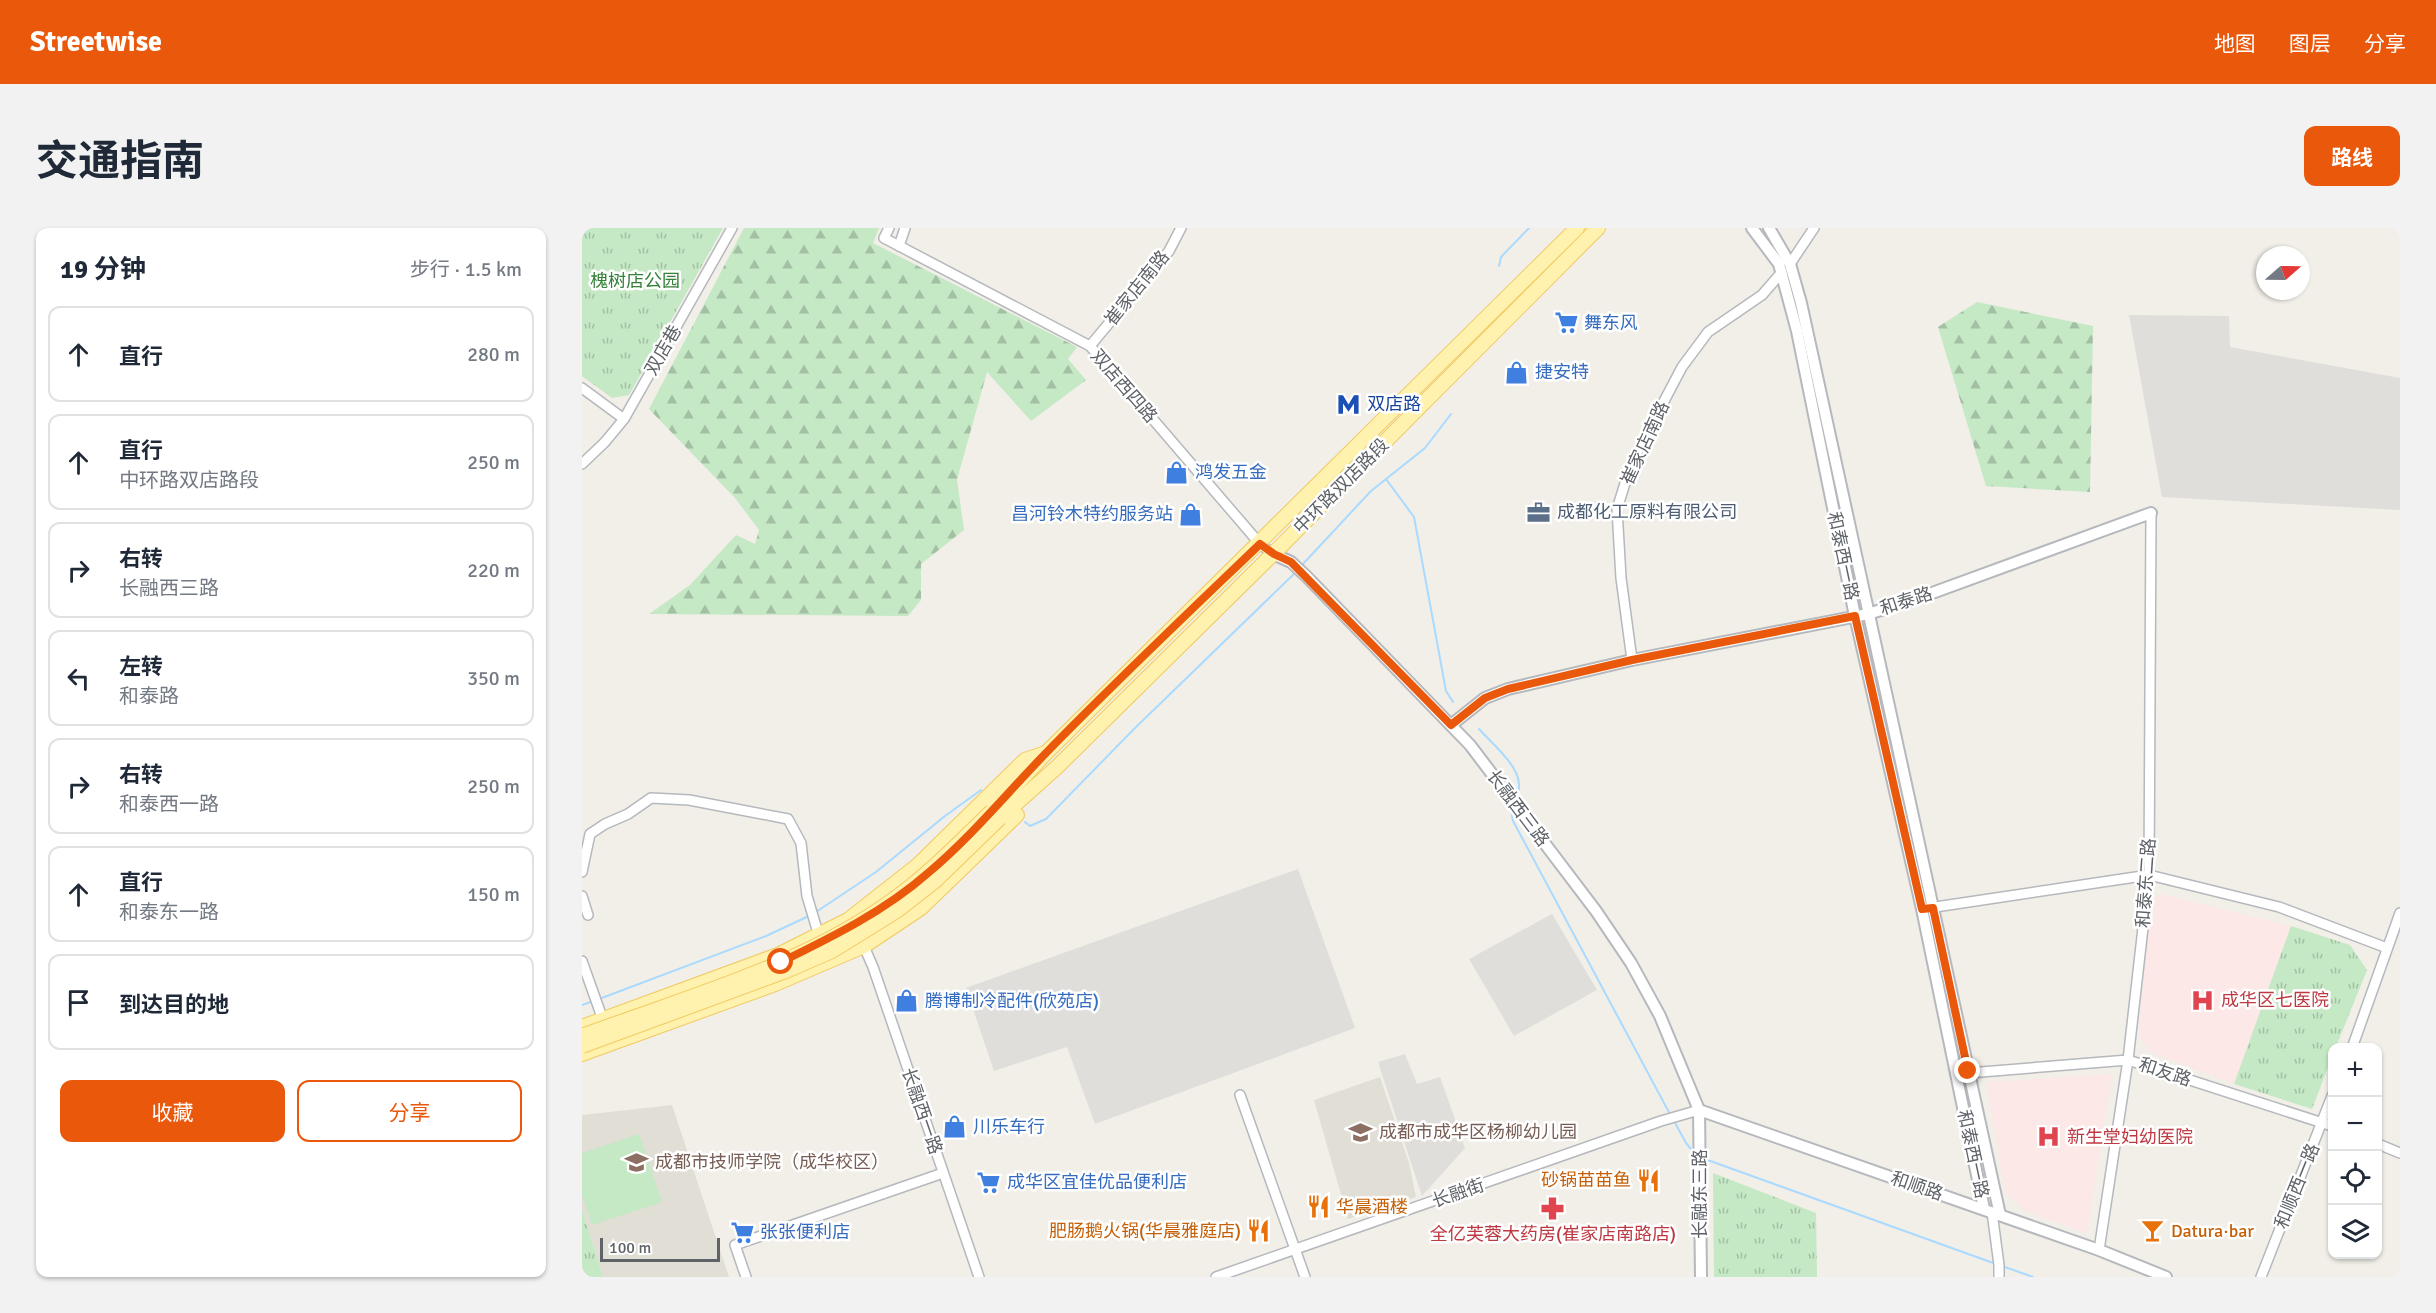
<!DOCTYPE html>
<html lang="zh">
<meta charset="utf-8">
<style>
body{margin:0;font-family:Signika,"Noto Sans SC",sans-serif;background:#f2f2f3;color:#1f2937}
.controls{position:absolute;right:18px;bottom:18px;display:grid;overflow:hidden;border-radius:12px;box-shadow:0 2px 4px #0004}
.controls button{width:54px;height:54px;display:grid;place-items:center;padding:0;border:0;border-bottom:2px solid #e0e1e3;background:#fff;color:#1f2937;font:30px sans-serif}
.compass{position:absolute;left:1674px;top:18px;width:54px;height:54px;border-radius:50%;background:#fff;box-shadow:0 2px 4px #0004;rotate:70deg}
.scale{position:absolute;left:18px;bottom:15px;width:120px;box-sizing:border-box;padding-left:6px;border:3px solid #5f6368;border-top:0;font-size:16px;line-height:21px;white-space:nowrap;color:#5f6368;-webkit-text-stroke:4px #fff;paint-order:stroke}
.stop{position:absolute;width:18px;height:18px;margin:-14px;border:4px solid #ea580c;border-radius:50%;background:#fff}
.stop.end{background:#ea580c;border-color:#fff;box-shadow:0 2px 6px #0008}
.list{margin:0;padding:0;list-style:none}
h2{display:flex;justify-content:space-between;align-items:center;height:78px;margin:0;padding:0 24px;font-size:26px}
h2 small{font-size:20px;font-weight:400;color:#747a83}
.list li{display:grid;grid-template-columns:39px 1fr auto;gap:18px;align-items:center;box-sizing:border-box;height:96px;margin:0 12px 12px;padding:0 12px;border:2px solid #e0e1e3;border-radius:12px}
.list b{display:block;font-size:22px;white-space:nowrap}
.list p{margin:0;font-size:20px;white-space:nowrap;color:#747a83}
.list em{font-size:20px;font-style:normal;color:#747a83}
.actions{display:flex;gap:12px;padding:18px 24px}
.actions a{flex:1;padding:14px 0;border:2px solid #ea580c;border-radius:12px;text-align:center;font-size:21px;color:#ea580c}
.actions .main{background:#ea580c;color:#fff}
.icon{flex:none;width:33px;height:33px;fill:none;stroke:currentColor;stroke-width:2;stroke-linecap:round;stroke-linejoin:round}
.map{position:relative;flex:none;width:1818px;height:1049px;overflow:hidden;border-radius:12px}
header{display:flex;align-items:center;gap:36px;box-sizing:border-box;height:84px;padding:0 30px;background:#ea580c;color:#fff}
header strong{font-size:28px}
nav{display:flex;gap:33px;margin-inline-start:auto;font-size:21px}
.intro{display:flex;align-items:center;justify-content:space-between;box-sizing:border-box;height:144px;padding:0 36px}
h1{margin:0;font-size:42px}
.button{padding:15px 27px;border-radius:12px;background:#ea580c;color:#fff;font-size:21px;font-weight:700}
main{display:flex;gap:36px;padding:0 36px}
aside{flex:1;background:#fff;border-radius:12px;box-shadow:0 2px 4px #0004}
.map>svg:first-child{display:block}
.industrial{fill:#e0deda}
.education{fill:#e1ded6}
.medical{fill:#fce8e6}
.grass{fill:url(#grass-tufts)}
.forest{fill:url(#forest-firs)}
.garden{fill:#c5e8c5}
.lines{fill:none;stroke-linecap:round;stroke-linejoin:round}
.stream{stroke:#aadaff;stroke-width:2}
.minor-casing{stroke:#b5b8bc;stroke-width:12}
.tertiary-casing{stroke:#b5b8bc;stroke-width:14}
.primary-casing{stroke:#f2c960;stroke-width:16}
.minor{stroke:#fff;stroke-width:9}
.tertiary{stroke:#fff;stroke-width:10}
.primary{stroke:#fff2af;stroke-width:14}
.primary-bridge-casing{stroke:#f2c960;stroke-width:16;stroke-linecap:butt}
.primary-bridge{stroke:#fff2af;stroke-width:14}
.route{stroke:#ea580c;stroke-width:8}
.labels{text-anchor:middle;stroke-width:5;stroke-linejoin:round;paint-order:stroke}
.park-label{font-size:18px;fill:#348238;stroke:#fff}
.street-label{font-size:18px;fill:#5f6368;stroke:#fff}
.shop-label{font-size:18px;fill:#366cbe;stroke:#fff;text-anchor:start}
.transit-label{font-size:18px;fill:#164399;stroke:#fff;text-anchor:start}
.service-label{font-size:18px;fill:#4e5e75;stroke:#fff;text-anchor:start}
.health-label{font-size:18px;fill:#be3a42;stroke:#fff;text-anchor:start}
.education-label{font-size:18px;fill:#785e54;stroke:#fff;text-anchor:start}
.food-label{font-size:18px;fill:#c56008;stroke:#fff;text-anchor:end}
</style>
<header>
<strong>Streetwise</strong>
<nav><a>地图</a><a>图层</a><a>分享</a></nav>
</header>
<div class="intro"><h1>交通指南</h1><a class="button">路线</a></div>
<main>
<aside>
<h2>19 分钟<small>步行 · 1.5 km</small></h2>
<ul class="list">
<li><svg class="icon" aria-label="ahead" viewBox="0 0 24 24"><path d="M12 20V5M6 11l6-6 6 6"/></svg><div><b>直行</b></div><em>280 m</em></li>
<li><svg class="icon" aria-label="ahead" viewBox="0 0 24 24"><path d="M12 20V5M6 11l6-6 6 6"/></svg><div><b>直行</b><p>中环路双店路段</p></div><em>250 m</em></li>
<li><svg class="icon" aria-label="right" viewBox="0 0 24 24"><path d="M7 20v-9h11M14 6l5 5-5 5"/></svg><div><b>右转</b><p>长融西三路</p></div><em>220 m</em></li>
<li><svg class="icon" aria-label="left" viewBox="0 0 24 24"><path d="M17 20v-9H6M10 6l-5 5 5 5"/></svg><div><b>左转</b><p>和泰路</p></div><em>350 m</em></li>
<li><svg class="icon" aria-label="right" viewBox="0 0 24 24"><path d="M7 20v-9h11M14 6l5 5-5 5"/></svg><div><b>右转</b><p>和泰西一路</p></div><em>250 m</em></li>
<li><svg class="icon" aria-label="ahead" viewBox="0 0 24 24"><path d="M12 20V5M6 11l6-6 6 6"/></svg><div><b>直行</b><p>和泰东一路</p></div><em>150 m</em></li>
<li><svg class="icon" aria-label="arrive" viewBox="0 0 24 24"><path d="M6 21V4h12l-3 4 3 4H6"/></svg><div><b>到达目的地</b></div></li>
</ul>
<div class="actions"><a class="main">收藏</a><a>分享</a></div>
</aside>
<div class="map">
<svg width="1818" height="1049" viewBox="0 0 1818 1049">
<defs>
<pattern id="grass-tufts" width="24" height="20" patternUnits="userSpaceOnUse" patternTransform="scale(1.5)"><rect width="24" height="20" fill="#c5e8c5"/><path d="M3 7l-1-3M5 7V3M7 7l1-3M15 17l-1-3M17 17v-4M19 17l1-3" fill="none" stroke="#a3c0a4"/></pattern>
<pattern id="forest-firs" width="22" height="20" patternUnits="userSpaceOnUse" patternTransform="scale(1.5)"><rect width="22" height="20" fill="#c5e8c5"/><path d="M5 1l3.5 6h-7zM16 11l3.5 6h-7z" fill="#a3c0a4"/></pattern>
</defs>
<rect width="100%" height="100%" fill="#f1efe8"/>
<g class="industrial">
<polygon points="1547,87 1647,88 1648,119 1818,150 1818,282 1580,269"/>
<polygon points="716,641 773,800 513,896 485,819 412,843 384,760"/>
<polygon points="970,686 1015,762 932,808 887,731"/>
<polygon points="823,826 835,856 858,849 883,920 840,968 796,834"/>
</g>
<g class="education">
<polygon points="798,849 827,935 834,969 766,991 732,872"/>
<polygon points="90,877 147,1049 21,1049 0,981 0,887"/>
</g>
<g class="medical">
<polygon points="1578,666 1709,698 1652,856 1568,824 1557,809 1567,676"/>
<polygon points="1530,846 1505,1005 1445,984 1423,964 1404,854"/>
</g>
<g class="grass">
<polygon points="0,0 141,0 47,167 30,170 0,148"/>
<polygon points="1709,698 1768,717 1785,742 1754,819 1750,820 1750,829 1730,881 1652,856"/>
<polygon points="1131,945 1234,985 1235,1049 1132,1049"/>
<polygon points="0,981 21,1049 0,1049"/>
</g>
<g class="forest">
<polygon points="162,0 297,0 291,15 495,119 486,131 504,152 449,193 405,144 375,252 382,302 339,336 339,372 326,388 67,386 108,357 154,307 173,316 177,302 153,270 67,181"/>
<polygon points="1395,74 1511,98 1508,264 1404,258 1356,99"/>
</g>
<polygon class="garden" points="57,906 80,974 10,997 0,967 0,925"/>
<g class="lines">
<g class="stream">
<polyline points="917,38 919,29 947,0"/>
<polyline points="804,251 832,289 864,463 871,474"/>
<polyline points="720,337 789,263 843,220 869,186"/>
<path d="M897 501C912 518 948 545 934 570"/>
<polyline points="929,582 931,593 938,606 1089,888"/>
<polyline points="443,594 448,598 464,591 552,501 714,344"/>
<polyline points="234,684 294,644 363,588 399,562"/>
<polyline points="17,771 184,708 229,687"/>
<polyline points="0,777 11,773"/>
<polyline points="1092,893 1104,915 1113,926"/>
<polyline points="1120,930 1414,1036"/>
<polyline points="1420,1038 1451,1049"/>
</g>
<defs>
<g id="minor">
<polyline points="307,0 302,10 508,118 678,316 691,326"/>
<polyline points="317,18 323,0"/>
<polyline points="1208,36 1232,0"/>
<polyline points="508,118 587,23 599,0"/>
<polyline points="0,160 42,191"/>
<polyline points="0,236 23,214 42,191 150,0"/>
<polyline points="1050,432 1039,350 1035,281 1049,236 1100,139 1126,104 1180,67 1200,44"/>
<polyline points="0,644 8,606 23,596 46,586 69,570 107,572 206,591 219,615 225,668 237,708"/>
<polyline points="0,668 6,687"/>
<polyline points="1340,681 1567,647 1697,679 1805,720"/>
<polyline points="280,714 291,739 397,1049"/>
<polyline points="0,733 21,792"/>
<polyline points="1770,820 1818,685"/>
<polyline points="1374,846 1546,832 1750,898"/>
<polyline points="658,867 723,1049"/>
<polyline points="1796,916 1818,925"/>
<polyline points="1410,984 1417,1037 1417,1049"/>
<polyline points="1517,1022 1546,832 1567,647 1569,285"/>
<polyline points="164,1049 153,1017 361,945"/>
<polyline points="634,1049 1079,893 1117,882"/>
<polyline points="1679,1049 1750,868"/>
</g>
<g id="tertiary">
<polyline points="1170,0 1197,36 1215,103 1273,388 1340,681 1402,981"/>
<polyline points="1187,0 1208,36 1219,75 1418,987"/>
<polyline points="691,326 709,334 725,349 888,517 1014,683 1049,735 1078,788 1117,882 1119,1049"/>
<polyline points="869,497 903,470 926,461 1050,432 1286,386 1331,372 1569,285"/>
<polyline points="1117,882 1517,1022 1584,1049"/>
</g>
<g id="primary">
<polyline points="410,583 463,526 995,0"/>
<polyline points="418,590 475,539 691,326 1016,0"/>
<polyline points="0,799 196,727 266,692 336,637 443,532 461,526"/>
<polyline points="0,826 193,756 282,718 339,680 435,587"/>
</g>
</defs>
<use href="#minor" class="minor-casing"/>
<use href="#tertiary" class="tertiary-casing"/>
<use href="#primary" class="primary-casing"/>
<use href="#minor" class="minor"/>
<use href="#tertiary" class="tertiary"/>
<use href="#primary" class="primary"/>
<defs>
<g id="primary-bridge">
<path d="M0 808C102 770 219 738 308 674 346 647 377 615 410 583"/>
<polyline points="0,818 204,743 250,723 316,682 353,653 418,590"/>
</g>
</defs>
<use href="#primary-bridge" class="primary-bridge-casing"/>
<use href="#primary-bridge" class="primary-bridge"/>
</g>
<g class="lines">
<path class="route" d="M199 734C250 709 303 683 346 645 389 609 425 565 464 525 533 454 606 385 678 316L692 326 709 334 869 497 903 470 926 461 1050 432 1273 388 1340 681 1351 680 1386 843"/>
</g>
<defs>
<symbol id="supermarket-bare" viewBox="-9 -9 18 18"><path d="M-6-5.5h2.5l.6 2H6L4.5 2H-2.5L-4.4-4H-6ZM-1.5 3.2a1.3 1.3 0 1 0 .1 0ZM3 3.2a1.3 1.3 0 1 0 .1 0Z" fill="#3f7fe0" stroke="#fff" stroke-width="2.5" paint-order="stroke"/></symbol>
<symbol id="shop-bare" viewBox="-9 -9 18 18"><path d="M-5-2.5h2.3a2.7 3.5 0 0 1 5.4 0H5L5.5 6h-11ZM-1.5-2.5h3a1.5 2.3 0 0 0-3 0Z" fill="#3f7fe0" stroke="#fff" stroke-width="2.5" paint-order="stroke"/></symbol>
<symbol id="metro-bare" viewBox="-9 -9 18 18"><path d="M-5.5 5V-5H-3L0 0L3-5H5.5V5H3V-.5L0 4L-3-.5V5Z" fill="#1a4fb4" stroke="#fff" stroke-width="2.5" paint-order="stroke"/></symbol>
<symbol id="office-bare" viewBox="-9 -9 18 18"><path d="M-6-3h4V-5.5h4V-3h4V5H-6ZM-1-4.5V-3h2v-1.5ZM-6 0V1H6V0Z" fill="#5c6f8a" stroke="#fff" stroke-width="2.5" paint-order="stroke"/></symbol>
<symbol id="hospital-bare" viewBox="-9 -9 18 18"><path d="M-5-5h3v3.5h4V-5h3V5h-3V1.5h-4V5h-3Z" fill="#e0444e" stroke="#fff" stroke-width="2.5" paint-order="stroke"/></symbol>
<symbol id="school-bare" viewBox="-9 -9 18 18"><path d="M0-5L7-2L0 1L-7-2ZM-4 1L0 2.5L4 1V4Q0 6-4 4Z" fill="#8d6e63" stroke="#fff" stroke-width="2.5" paint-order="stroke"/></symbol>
<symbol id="university-bare" viewBox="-9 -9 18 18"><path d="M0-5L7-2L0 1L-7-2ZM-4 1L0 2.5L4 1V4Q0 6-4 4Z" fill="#8d6e63" stroke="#fff" stroke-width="2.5" paint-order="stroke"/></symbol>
<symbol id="restaurant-bare" viewBox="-9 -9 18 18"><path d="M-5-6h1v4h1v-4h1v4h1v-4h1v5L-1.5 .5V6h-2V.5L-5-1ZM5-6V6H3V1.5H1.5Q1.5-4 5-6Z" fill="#e8710a" stroke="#fff" stroke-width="2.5" paint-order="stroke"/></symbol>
<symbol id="pharmacy-bare" viewBox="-9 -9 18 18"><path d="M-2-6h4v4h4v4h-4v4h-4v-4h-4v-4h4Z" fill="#e0444e" stroke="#fff" stroke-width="2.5" paint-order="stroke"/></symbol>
<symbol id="bar-bare" viewBox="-9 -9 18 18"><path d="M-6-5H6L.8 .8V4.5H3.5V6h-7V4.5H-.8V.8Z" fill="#e8710a" stroke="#fff" stroke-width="2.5" paint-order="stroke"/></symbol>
</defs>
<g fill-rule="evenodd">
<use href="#supermarket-bare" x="968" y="78" width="33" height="33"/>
<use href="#shop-bare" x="918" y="128" width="33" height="33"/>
<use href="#metro-bare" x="750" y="160" width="33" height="33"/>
<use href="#shop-bare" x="578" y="228" width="33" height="33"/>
<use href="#office-bare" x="940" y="268" width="33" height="33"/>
<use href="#shop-bare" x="592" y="270" width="33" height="33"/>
<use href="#hospital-bare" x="1604" y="756" width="33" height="33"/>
<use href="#shop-bare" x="308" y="756" width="33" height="33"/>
<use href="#shop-bare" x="356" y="882" width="33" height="33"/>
<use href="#school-bare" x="762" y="888" width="33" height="33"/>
<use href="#hospital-bare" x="1450" y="892" width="33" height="33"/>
<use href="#university-bare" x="38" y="918" width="33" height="33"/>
<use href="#restaurant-bare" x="1050" y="936" width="33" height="33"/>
<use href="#supermarket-bare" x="390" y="938" width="33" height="33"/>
<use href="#restaurant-bare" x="720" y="962" width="33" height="33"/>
<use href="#pharmacy-bare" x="954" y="964" width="33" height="33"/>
<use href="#restaurant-bare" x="660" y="986" width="33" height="33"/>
<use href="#bar-bare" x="1554" y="986" width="33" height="33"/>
<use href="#supermarket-bare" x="144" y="988" width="33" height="33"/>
</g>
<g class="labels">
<g class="park-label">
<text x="53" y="59">槐树店公园</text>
</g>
<g class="street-label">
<text transform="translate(555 60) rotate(-51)" y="6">崔家店南路</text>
<text transform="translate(81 122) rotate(-60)" y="6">双店巷</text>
<text transform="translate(542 158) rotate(49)" y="6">双店西四路</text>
<text transform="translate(1063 215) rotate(-65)" y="6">崔家店南路</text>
<text transform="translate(759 258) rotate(-45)" y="6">中环路双店路段</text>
<text transform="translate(1261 328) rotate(78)" y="6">和泰西一路</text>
<text transform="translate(1324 373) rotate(-18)" y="6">和泰路</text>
<text transform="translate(936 580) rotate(53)" y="6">长融西三路</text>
<text transform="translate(1564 655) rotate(-86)" y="6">和泰东二路</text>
<text transform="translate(1583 844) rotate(18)" y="6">和友路</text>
<text transform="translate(340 883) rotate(71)" y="6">长融西一路</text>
<text transform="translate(1391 926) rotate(78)" y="6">和泰西一路</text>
<text transform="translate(1335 958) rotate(19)" y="6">和顺路</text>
<text transform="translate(1715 958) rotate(-68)" y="6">和顺西一路</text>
<text transform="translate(876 965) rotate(-19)" y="6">长融街</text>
<text transform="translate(1118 966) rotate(-90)" y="6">长融东三路</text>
</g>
<g class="shop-label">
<text x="1002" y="101">舞东风</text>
<text x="953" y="150">捷安特</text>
<text x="613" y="250">鸿发五金</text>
<text x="591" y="292" text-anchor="end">昌河铃木特约服务站</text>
<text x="343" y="779">腾博制冷配件(欣苑店)</text>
<text x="391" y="905">川乐车行</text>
<text x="425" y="960">成华区宜佳优品便利店</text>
<text x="178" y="1010">张张便利店</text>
</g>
<g class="transit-label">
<text x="785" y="182">双店路</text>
</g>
<g class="service-label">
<text x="975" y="290">成都化工原料有限公司</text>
</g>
<g class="health-label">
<text x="1639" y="778">成华区七医院</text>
<text x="1485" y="915">新生堂妇幼医院</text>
<text x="971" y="1012" text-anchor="middle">全亿芙蓉大药房(崔家店南路店)</text>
</g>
<g class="education-label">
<text x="797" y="910">成都市成华区杨柳幼儿园</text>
<text x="73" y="940">成都市技师学院（成华校区）</text>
</g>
<g class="food-label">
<text x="1049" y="958">砂锅苗苗鱼</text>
<text x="754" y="985" text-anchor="start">华晨酒楼</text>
<text x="659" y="1009">肥肠鹅火锅(华晨雅庭店)</text>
<text x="1589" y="1009" text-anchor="start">Datura·bar</text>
</g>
</g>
</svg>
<div class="controls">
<button>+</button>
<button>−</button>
<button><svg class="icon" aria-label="locate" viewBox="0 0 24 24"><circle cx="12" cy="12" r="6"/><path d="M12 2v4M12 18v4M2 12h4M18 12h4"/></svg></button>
<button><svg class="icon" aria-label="layers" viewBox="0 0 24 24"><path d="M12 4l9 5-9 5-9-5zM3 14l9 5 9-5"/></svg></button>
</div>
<svg class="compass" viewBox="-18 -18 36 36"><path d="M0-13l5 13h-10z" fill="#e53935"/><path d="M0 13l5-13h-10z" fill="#747a83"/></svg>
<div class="scale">100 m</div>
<div class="stop" style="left:199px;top:734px"></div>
<div class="stop end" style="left:1386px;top:843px"></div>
</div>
</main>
